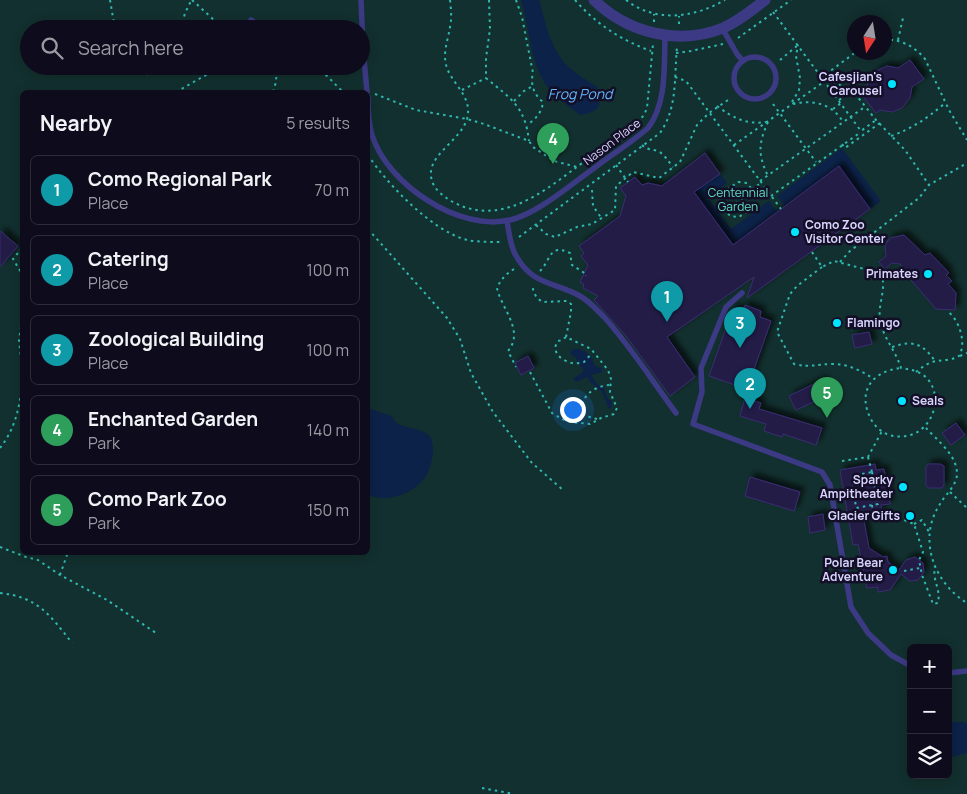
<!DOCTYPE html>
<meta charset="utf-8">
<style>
body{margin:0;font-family:Manrope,sans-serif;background:#171425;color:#f1f3f6}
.controls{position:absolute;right:15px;bottom:15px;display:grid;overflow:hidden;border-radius:8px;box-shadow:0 2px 12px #0003}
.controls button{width:45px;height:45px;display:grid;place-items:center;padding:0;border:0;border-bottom:1px solid #2e2b3b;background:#0e0b1c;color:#f1f3f6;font:25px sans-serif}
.compass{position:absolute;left:847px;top:15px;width:45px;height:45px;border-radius:50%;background:#0e0b1c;box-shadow:0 2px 12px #0003;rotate:192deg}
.you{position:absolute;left:572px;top:409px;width:18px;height:18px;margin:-12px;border:4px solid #fff;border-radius:50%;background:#1a73e8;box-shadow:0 0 0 8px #1a73e833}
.badge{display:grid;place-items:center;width:32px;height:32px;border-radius:50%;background:#0b8043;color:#fff;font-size:16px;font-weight:700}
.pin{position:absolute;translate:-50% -41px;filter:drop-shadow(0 1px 2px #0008)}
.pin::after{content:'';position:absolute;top:26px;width:18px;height:15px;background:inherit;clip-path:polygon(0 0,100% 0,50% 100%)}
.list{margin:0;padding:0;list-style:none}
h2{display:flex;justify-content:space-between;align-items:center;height:65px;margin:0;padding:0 20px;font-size:21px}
h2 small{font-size:16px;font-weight:400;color:#9b9ba3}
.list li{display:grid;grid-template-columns:32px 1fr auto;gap:15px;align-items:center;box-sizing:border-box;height:70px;margin:0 10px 10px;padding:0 10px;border:1px solid #2e2b3b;border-radius:8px}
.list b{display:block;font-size:19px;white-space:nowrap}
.list p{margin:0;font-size:16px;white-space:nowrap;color:#9b9ba3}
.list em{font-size:16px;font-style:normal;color:#9b9ba3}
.icon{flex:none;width:28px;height:28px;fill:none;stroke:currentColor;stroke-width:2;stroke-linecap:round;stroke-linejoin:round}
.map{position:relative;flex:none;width:967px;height:794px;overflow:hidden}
.search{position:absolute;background:#0e0b1c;box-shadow:0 2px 12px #0003;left:20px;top:20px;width:350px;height:55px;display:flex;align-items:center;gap:12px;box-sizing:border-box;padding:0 18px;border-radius:28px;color:#9b9ba3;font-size:19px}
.panel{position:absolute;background:#0e0b1c;box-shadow:0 2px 12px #0003;left:20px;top:90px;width:350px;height:465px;border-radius:8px}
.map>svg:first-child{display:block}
.green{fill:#12302f;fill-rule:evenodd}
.water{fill:#0c2248}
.building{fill:#241b47;stroke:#3b2d73;filter:url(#shadow)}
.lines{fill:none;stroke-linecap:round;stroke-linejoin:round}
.path{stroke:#2fb8b0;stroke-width:2;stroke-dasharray:2.5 4;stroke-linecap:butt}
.service{stroke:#3d3a85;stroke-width:5.5}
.minor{stroke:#3d3a85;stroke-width:11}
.poi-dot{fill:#00e5ff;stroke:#130f26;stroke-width:2}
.labels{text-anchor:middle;stroke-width:5;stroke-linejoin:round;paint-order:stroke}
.poi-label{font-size:12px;font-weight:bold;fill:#d9d4ff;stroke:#130f26;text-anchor:end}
.street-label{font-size:12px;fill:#d9d4ff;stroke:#130f26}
.park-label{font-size:12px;fill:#5fe0c0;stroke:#130f26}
.water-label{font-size:14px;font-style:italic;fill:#62b6ff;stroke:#130f26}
</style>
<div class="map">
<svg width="967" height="794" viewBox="0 0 967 794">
<defs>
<filter id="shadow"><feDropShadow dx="4.5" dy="-4.5" stdDeviation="2.5" flood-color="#0009"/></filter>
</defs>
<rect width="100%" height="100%" fill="#130f26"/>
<path class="green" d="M0 0H967V794H0ZM854 22H884V52H854ZM29 29H361V66H29ZM22 92H368V552H22ZM911 648H948V775H911Z"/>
<g class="water">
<path d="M521 0H539C546 24 551 52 571 69 579 76 589 81 597 87 603 105 600 112 580 115 569 106 554 97 546 85 529 59 530 28 521 0Z"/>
<polygon points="842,148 881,201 870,209 839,166 785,206 777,196"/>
<polygon points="720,174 727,183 708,198 731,229 769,201 777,212 723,253 728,238 700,200 676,205"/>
<path d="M573 349H580L582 351 584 350 592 358 594 365 602 369V372L591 375 598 385 604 388 608 399 612 401 611 408 609 409C606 404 604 394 601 391 596 386 590 383 587 377L576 382 573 379 584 371 575 357 572 356 570 352Z"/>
<path d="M368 408 392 416C397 432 422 424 431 438 433 443 433 448 433 453 432 461 430 469 426 476 415 493 386 505 368 494Z"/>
<polygon points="953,722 962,722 967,723 967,753 948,758 948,724"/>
</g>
<g class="building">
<polygon points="910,60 924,79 912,87 910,98 902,108 892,112 880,110 876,113 862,95 866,92 868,82 876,71 887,66 898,68"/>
<polygon points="705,153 720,174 694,192 733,245 839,166 870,209 747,298 754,277 667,337 695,377 670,396 626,336 594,300 598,296 583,288 584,284 580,282 588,265 581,256 584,253 579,246 620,216 626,196 620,188 635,177 642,185 648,183 662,186"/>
<polygon points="0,231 18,246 0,267"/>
<polygon points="904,235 925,255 930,253 949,273 946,275 952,281 948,284 956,293 955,310 936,309 911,280 911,276 900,264 892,263 885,269 879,262 886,256 885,245 890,238"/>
<polygon points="745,305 761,311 760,317 771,321 747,389 709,376 733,308 743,311"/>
<polygon points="869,332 872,344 855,348 852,335"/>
<polygon points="528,356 534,368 521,375 515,363"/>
<polygon points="822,380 829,395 796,410 789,396"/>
<polygon points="745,398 761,403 759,409 822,428 816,445 783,434 782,437 764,431 766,424 740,416"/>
<polygon points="956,423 965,435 951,445 942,433"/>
<polygon points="875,464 876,470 884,469 890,504 881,505 882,512 863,515 869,548 883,557 887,556 888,562 899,570 906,560 915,557 923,563 924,572 918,580 910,581 901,574 890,590 878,592 878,587 867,588 858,544 853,545 840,470"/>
<polygon points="928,464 940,464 944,466 944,485 942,488 929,488 926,486 926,467"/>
<polygon points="750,477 800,492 794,511 745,496"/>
<polygon points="823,514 825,530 810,533 808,517"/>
</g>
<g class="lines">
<g class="path">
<polyline points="110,0 115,29"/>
<polyline points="192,0 224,29"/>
<path d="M450 0C451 9 452 18 450 27 448 40 442 54 447 68 453 85 473 97 467 119 461 139 432 153 431 172 430 186 440 194 451 201 499 228 542 193 578 166 598 152 618 138 637 123L644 115 647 108 653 44"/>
<path d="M489 0 490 29 486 58V78C511 99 525 106 529 141"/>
<path d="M516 0 522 17 533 73C530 84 534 95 543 102 542 112 536 119 527 125"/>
<path d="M575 0C596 24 621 40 651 51"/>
<path d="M626 0C656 23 693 18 725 0"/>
<polyline points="773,12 861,131 876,120"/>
<polyline points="654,22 654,14"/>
<polyline points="679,24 679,16"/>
<polyline points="181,29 185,13 191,1"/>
<polyline points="738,38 791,0"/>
<path d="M884 39C902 40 914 46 925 59L949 110 967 140"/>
<polyline points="898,40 903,18"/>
<polyline points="676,53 691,51 723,44"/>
<polyline points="780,60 798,45"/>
<path d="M128 66C141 77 155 77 168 66"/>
<polyline points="316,66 324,73 343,92"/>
<polyline points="675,77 686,81 781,209"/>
<polyline points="462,90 486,78"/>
<polyline points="853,91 822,77 856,52"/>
<polyline points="176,92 222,66"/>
<path d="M273 92C276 83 278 76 274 66"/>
<polyline points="375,94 416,110 467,119 484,124 529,141 533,147 554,161 577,167"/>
<polyline points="839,100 853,91 876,120 905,150 929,185"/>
<polyline points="514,101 524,91 533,86"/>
<polyline points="792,102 799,90 800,78 796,56 798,45"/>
<polyline points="773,104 816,162"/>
<path d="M793 104C812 99 833 104 843 122"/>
<path d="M717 106C733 118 747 125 766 122"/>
<polyline points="833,109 841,103"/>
<path d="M768 122C758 144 758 155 768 176"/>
<path d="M891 136C913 128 926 119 944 104"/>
<polyline points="842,144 845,148 880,123"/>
<path d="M642 145C647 150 652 149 658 151 665 155 668 161 673 167"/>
<polyline points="734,145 825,81"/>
<path d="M368 155C387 184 432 231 467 240 477 242 490 242 502 242"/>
<polyline points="616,165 628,182"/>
<polyline points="760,181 866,106"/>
<polygon points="738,182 747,183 757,196 756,205 739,217 730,216 720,203 721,194"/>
<polyline points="731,189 737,197"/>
<polyline points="592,190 593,206 602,219"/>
<polyline points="771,196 861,132"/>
<circle cx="739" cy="200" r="3.5"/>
<polyline points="741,197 761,183"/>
<polyline points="741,202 747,211"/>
<polyline points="726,209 736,201"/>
<polyline points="536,225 546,234 555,237 577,227 592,224 615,210 616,186 633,172 659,178 680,162 697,125 709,113 731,98"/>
<polyline points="368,229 447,318 460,339 471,373 493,412 532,463 563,490"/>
<path d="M519 237 660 133C678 107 674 77 677 47"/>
<polyline points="22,248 13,259 22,274"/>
<path d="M812 252 822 267 834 261 872 271 883 281C884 294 878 307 880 320 883 338 896 351 901 368 908 369 914 370 920 373 949 389 934 442 894 436 885 435 877 429 872 421 856 393 871 371 901 368"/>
<polyline points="840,262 850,251 919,198 929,185 967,163"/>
<path d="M822 267 797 286 790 294 777 332 794 364C810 368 817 364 833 364 849 364 861 371 874 379"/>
<path d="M514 269C506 274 501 279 497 288 501 308 525 331 508 351L516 367"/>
<path d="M540 271C551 260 549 243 570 253L572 265 586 274V276"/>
<polyline points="22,320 19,340 22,367"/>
<path d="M566 337 562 340 558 341C550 352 562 361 572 363 576 364 580 363 584 362L592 353"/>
<path d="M892 347C913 340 922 343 935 361"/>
<polyline points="960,356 967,353"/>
<path d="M530 372 552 413 562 419 570 422 590 424 601 418 614 414 617 408 610 392 611 379 608 370 591 349 566 337 571 312V304L567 301 542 302C537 298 532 293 533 285"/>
<path d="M916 372C922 367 929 362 937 361 944 360 953 360 959 356 967 343 959 319 947 311"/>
<path d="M597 419 586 416 581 412C581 395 595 386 610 385"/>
<path d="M926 428C937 440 958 456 957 475 956 486 945 495 940 504 917 539 934 583 967 603"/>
<path d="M0 448C15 429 19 409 22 386"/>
<polyline points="868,457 872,472"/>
<polyline points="842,461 868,457 882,431"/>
<polygon points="872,472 878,504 856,508 852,476"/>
<polyline points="950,492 967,508"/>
<path d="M872 505 873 518 891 515 914 524 923 552 919 560 922 575 933 604 938 603C941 588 932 581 935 566"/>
<polyline points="914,524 922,520 929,532"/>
<polyline points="0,547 26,557 38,560 60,575 107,600 156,633"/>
<polyline points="904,571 920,568"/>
<polyline points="60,575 68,552"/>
<path d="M0 593C38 597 50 615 72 643"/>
<polyline points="482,788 514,794"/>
</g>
<g class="service">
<polyline points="361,0 363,48 367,92"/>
<polyline points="251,20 264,29"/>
<polyline points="722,28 737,54 743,61"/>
<circle cx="755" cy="78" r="21"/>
<path d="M368 97C368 110 368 122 372 135 387 184 459 232 510 220 537 214 570 185 593 169 611 155 631 143 648 128 667 103 664 66 665 36"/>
<path d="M507 221C509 232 510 244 515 254 532 286 553 281 580 296 589 301 596 309 603 316 629 344 653 382 676 413"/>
<polyline points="742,293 726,307 701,368 702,392 693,424 822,472 830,485 851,607 868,633 891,655 911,666"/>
<polyline points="948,673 967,671"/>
</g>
<path class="minor" d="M594 0C628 33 679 46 723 28 739 21 752 10 765 0"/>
</g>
<g class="poi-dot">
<circle cx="892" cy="84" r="5"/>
<circle cx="795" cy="232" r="5"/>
<circle cx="928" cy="274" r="5"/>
<circle cx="837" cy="323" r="5"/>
<circle cx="902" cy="401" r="5"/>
<circle cx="903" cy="487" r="5"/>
<circle cx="910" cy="516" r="5"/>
<circle cx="893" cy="570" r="5"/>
</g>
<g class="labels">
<g class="poi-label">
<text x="882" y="81">Cafesjian's<tspan x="882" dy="14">Carousel</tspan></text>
<text x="805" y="229" text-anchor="start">Como Zoo<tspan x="805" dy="14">Visitor Center</tspan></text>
<text x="918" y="278">Primates</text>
<text x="847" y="327" text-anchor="start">Flamingo</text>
<text x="912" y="405" text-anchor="start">Seals</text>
<text x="893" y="484">Sparky<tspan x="893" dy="14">Ampitheater</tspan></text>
<text x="900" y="520">Glacier Gifts</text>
<text x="883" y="567">Polar Bear<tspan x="883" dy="14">Adventure</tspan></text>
</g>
<g class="street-label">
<text transform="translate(612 142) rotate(-37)" y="4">Nason Place</text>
</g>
<g class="park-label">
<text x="738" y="197">Centennial<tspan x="738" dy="14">Garden</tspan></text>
</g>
<g class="water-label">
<text x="580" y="99">Frog Pond</text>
</g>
</g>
</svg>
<div class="controls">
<button>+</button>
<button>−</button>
<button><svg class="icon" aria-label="layers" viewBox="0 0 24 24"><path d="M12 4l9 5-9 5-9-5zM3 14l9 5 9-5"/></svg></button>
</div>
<svg class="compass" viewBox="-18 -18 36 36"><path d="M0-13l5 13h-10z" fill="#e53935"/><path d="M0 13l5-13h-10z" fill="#9b9ba3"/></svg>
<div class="you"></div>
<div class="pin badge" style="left:667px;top:322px;background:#0f9aa8">1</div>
<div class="pin badge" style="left:750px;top:409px;background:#0f9aa8">2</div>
<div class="pin badge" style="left:740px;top:348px;background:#0f9aa8">3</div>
<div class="pin badge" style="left:553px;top:164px;background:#2e9e5b">4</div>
<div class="pin badge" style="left:827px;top:418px;background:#2e9e5b">5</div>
<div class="search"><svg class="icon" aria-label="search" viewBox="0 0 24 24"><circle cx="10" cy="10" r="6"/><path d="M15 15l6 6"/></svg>Search here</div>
<section class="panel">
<h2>Nearby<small>5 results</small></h2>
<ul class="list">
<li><span class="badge" style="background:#0f9aa8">1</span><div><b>Como Regional Park</b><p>Place</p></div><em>70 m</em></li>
<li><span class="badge" style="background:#0f9aa8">2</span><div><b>Catering</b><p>Place</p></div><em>100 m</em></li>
<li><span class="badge" style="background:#0f9aa8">3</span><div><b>Zoological Building</b><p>Place</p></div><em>100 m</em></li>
<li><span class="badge" style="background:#2e9e5b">4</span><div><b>Enchanted Garden</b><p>Park</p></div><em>140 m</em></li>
<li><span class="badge" style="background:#2e9e5b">5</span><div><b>Como Park Zoo</b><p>Park</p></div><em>150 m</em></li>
</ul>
</section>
</div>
